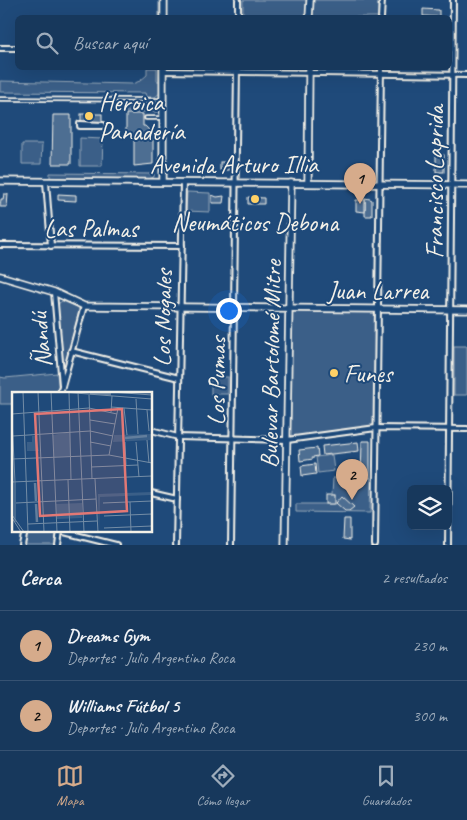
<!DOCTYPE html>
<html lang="es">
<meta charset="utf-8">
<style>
body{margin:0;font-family:Caveat,sans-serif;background:#203f62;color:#f1f3f6}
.controls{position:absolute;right:15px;bottom:15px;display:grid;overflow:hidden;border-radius:8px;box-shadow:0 5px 20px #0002}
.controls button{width:45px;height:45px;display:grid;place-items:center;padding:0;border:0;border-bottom:1px solid #365272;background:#17385c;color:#f1f3f6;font:25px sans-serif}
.you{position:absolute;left:228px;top:310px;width:18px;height:18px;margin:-12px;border:4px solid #fff;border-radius:50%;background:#1a73e8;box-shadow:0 0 0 8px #1a73e833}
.badge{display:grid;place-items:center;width:32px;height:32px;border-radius:50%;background:#d6ab8b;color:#111;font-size:16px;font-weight:700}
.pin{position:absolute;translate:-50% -41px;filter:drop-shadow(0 1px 2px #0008)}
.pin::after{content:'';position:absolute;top:26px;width:18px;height:15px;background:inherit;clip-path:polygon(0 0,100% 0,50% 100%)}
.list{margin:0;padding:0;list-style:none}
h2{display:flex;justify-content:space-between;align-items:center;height:65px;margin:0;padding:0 20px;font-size:21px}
h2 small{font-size:16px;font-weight:400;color:#9eacbb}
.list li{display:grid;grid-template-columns:32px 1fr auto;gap:15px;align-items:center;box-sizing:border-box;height:70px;padding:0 20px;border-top:1px solid #365272}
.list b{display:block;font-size:19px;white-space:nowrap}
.list p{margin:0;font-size:16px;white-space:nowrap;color:#9eacbb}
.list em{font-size:16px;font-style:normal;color:#9eacbb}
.icon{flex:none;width:28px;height:28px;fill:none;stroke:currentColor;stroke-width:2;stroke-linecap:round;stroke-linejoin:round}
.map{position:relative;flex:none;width:467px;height:545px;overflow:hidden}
.search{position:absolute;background:#17385c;box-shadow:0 5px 20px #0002;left:15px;right:15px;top:15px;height:55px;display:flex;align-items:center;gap:12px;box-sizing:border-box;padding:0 18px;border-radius:8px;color:#9eacbb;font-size:19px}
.sheet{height:205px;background:#17385c}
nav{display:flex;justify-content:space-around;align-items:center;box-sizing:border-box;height:70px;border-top:1px solid #365272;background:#17385c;font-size:14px;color:#9eacbb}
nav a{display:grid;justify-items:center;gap:2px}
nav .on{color:#d6ab8b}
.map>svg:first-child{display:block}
.green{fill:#3a5f88;stroke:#97a8b8}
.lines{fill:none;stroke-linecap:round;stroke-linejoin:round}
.stream{stroke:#9cacbb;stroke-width:1}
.building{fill:#4d6e92;stroke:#f4f1e8}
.lane-casing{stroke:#f4f1e8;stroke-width:5.5}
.street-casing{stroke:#f4f1e8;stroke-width:8}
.secondary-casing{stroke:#f4f1e8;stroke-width:9}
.lane{stroke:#1f4a7a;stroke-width:2}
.street{stroke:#1f4a7a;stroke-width:4}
.secondary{stroke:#1f4a7a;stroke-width:5.5}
.poi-dot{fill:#ffd166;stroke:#1f4a7a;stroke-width:2}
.labels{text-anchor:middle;stroke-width:4;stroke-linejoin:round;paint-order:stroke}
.poi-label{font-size:25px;fill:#f4f1e8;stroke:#1f4a7a;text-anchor:start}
.street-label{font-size:25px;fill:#f4f1e8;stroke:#1f4a7a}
.inset-river{fill:none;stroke:#627e9d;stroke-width:2.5}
.inset-road{fill:none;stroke:#748da6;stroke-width:1}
.view{fill:#e27875;fill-opacity:0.15;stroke:#e27875;stroke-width:2.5}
.inset-edge{fill:none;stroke:#f4f1e8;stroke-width:2.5}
</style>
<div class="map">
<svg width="467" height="545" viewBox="0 0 467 545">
<rect width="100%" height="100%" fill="#1f4a7a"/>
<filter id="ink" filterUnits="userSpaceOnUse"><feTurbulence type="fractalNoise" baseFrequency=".02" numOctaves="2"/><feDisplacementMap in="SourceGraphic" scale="10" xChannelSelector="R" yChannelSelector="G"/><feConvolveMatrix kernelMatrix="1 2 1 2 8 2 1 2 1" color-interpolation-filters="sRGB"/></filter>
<g filter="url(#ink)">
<g class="green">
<polygon points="243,0 378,0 378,17 243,18"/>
<polygon points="147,68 157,68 157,81 160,81 160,93 155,97 146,97 145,93 0,92 0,81 132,84 140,81 147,75"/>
<polygon points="146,102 156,103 158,104 157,112 118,112 118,106 145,106"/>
<polygon points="80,138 103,139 102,166 80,166"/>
<polygon points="22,144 42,144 41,164 22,164"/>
<polygon points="50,173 154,174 154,177 148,179 50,179"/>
<polygon points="187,192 210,193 210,212 186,211"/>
<polygon points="62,301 78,307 79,311 64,370 58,308 59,303"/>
<polygon points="289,308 378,309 376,428 287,440"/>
<rect x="454" y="346" width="13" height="49"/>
<polygon points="57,373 58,385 57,394 14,394 14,404 0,404 0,377 5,378"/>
<rect x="211" y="377" width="17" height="17"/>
<polygon points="332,455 334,471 318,473 316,457"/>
<polygon points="333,478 371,478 370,513 296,512 296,504 334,504 335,495 332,495"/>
<polygon points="28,531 51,531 56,532 58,537 55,545 25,545"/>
</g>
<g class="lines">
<g class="stream">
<polyline points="159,18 159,0"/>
<polyline points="159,81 159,68"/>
</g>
</g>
<g class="building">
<polygon points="423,9 439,10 439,17 423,16"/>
<rect x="81" y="114" width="21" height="10"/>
<polygon points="126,114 143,114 143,126 145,126 149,130 149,132 153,132 153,164 134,166 134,139 126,130"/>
<polygon points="53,115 71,115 71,164 52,164"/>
<rect x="436" y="155" width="8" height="17"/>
<rect x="220" y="162" width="9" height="8"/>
<polygon points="4,194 8,194 7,207 0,207 1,199 3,199"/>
<polygon points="58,194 76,195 76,201 58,200"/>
<polygon points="212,195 217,197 224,196 223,203 212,203"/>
<polygon points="248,197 264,198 264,204 248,204"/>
<polygon points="365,198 370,199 372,200 372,216 365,216"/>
<polygon points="356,200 365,200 365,212 356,211"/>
<polygon points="362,441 370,441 370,478 361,478"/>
<polygon points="358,442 359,451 323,455 322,446"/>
<polygon points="317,448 318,456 313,457 313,459 300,461 299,450"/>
<polygon points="315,464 316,474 302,476 301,466"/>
<polygon points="350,471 351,478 339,478 338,473"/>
<rect x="326" y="495" width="9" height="9"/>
<polygon points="342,496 354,507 349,511 345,511 336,503"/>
<polygon points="344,519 350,519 350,540 343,539"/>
</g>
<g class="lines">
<defs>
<g id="lane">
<polyline points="0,99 163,100"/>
<polyline points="146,118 162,118"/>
</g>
<g id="street">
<polyline points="238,18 238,0"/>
<polyline points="381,18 382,0"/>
<polyline points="0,48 18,48"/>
<polyline points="163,71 467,75"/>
<polygon points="80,124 103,125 103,126 80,126"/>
<polyline points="46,182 51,246"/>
<polyline points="0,245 182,246"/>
<polyline points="54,292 62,385"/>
<polyline points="71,351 179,378"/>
<polyline points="60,394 84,306"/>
<polyline points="151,430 178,437 287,440 376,428 467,429"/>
<polyline points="151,493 177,499"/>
<polyline points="60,531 116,545"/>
<polyline points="22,545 25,531"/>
<polyline points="58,545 60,531"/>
<polyline points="176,545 183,182"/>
<polyline points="231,545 237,68"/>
<polyline points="375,545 381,68"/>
<polyline points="448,545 453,0"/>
</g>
<g id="secondary">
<polyline points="164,18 164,0"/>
<polyline points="309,18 310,0"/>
<polyline points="0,181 467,185"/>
<polyline points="163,182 163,68"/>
<polyline points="308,183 309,68"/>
<polyline points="0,276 54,292 84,306 467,310"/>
<polyline points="285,545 291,183"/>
</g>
</defs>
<use href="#lane" class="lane-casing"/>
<use href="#street" class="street-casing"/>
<use href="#secondary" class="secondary-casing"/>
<use href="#lane" class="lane"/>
<use href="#street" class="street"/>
<use href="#secondary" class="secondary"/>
</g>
</g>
<g class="poi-dot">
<circle cx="89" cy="116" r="5"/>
<circle cx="255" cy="199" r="5"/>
<circle cx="334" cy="373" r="5"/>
</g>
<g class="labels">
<g class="poi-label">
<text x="99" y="111">Heroica<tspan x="99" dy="29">Panadería</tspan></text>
<text x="255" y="231" text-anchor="middle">Neumáticos Debona</text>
<text x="344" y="382">Funes</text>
</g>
<g class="street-label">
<text x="234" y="173">Avenida Arturo Illia</text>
<text transform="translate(434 182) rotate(-90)" y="9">Francisco Laprida</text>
<text x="91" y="237">Las Palmas</text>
<text x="378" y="299">Juan Larrea</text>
<text transform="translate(162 318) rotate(-89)" y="9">Los Nogales</text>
<text transform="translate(40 340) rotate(-95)" y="9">Ñandú</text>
<text transform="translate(270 364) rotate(-89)" y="9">Bulevar Bartolomé Mitre</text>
<text transform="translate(216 381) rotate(-89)" y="9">Los Pumas</text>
</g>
</g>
<g transform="translate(12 392)">
<rect width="140" height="140" fill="#1f4a7a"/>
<path d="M58 40V64L42 65 41 43ZM140 42V48L101 50 102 43ZM20 44H24L27 59H15V50H20ZM140 100 139 103 88 105 87 140 86 102ZM70 111V126L45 127 44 112Z" fill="#3a5f88"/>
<path class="inset-river" d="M78 1 99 2M113 46 135 44M23 91 24 109M24 112 25 130"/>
<path class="inset-road" d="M11 0 16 140M26 0 32 140M39 0 45 140M50 0 140 7M57 0 59 88M66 0 72 140M99 0 140 3M0 1 15 0M77 3 80 87M124 7 126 42M99 15 140 18M112 16 115 43M135 18 137 39M99 20 100 4M0 22 77 16 105 22M0 27 3 90M78 28 103 32M1 44 78 39 101 44M135 48 137 71M78 50 99 54M113 50 114 73M124 50 127 85M97 63 106 16M0 67 97 63 140 71M79 75 126 73M83 87 86 140M56 88 58 140M0 90 140 84M118 110 119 140M4 111 84 107M91 111 140 109M0 123 12 140M92 124 140 122M0 126 9 140M3 130V90M16 132 85 129M92 136 140 134"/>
<path class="view" d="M110 17 115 119 28 124 23 22Z"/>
<rect width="140" height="140" class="inset-edge"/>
</g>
</svg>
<div class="controls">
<button><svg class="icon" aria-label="layers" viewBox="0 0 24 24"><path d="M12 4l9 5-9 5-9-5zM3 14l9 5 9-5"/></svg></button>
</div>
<div class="you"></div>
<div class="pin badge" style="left:360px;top:204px">1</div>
<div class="pin badge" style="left:352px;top:500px">2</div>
<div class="search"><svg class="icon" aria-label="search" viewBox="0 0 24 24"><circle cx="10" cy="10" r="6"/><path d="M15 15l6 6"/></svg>Buscar aquí</div>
</div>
<section class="sheet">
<h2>Cerca<small>2 resultados</small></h2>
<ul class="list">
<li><span class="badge">1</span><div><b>Dreams Gym</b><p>Deportes · Julio Argentino Roca</p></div><em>230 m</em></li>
<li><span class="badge">2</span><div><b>Williams Fútbol 5</b><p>Deportes · Julio Argentino Roca</p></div><em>300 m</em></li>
</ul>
</section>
<nav>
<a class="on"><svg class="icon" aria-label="map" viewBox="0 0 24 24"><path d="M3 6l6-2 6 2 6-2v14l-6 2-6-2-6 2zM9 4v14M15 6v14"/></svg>Mapa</a>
<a><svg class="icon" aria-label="directions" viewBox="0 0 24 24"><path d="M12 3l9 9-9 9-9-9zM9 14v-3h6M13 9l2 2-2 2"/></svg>Cómo llegar</a>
<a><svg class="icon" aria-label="saved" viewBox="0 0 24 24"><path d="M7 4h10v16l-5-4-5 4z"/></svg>Guardados</a>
</nav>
